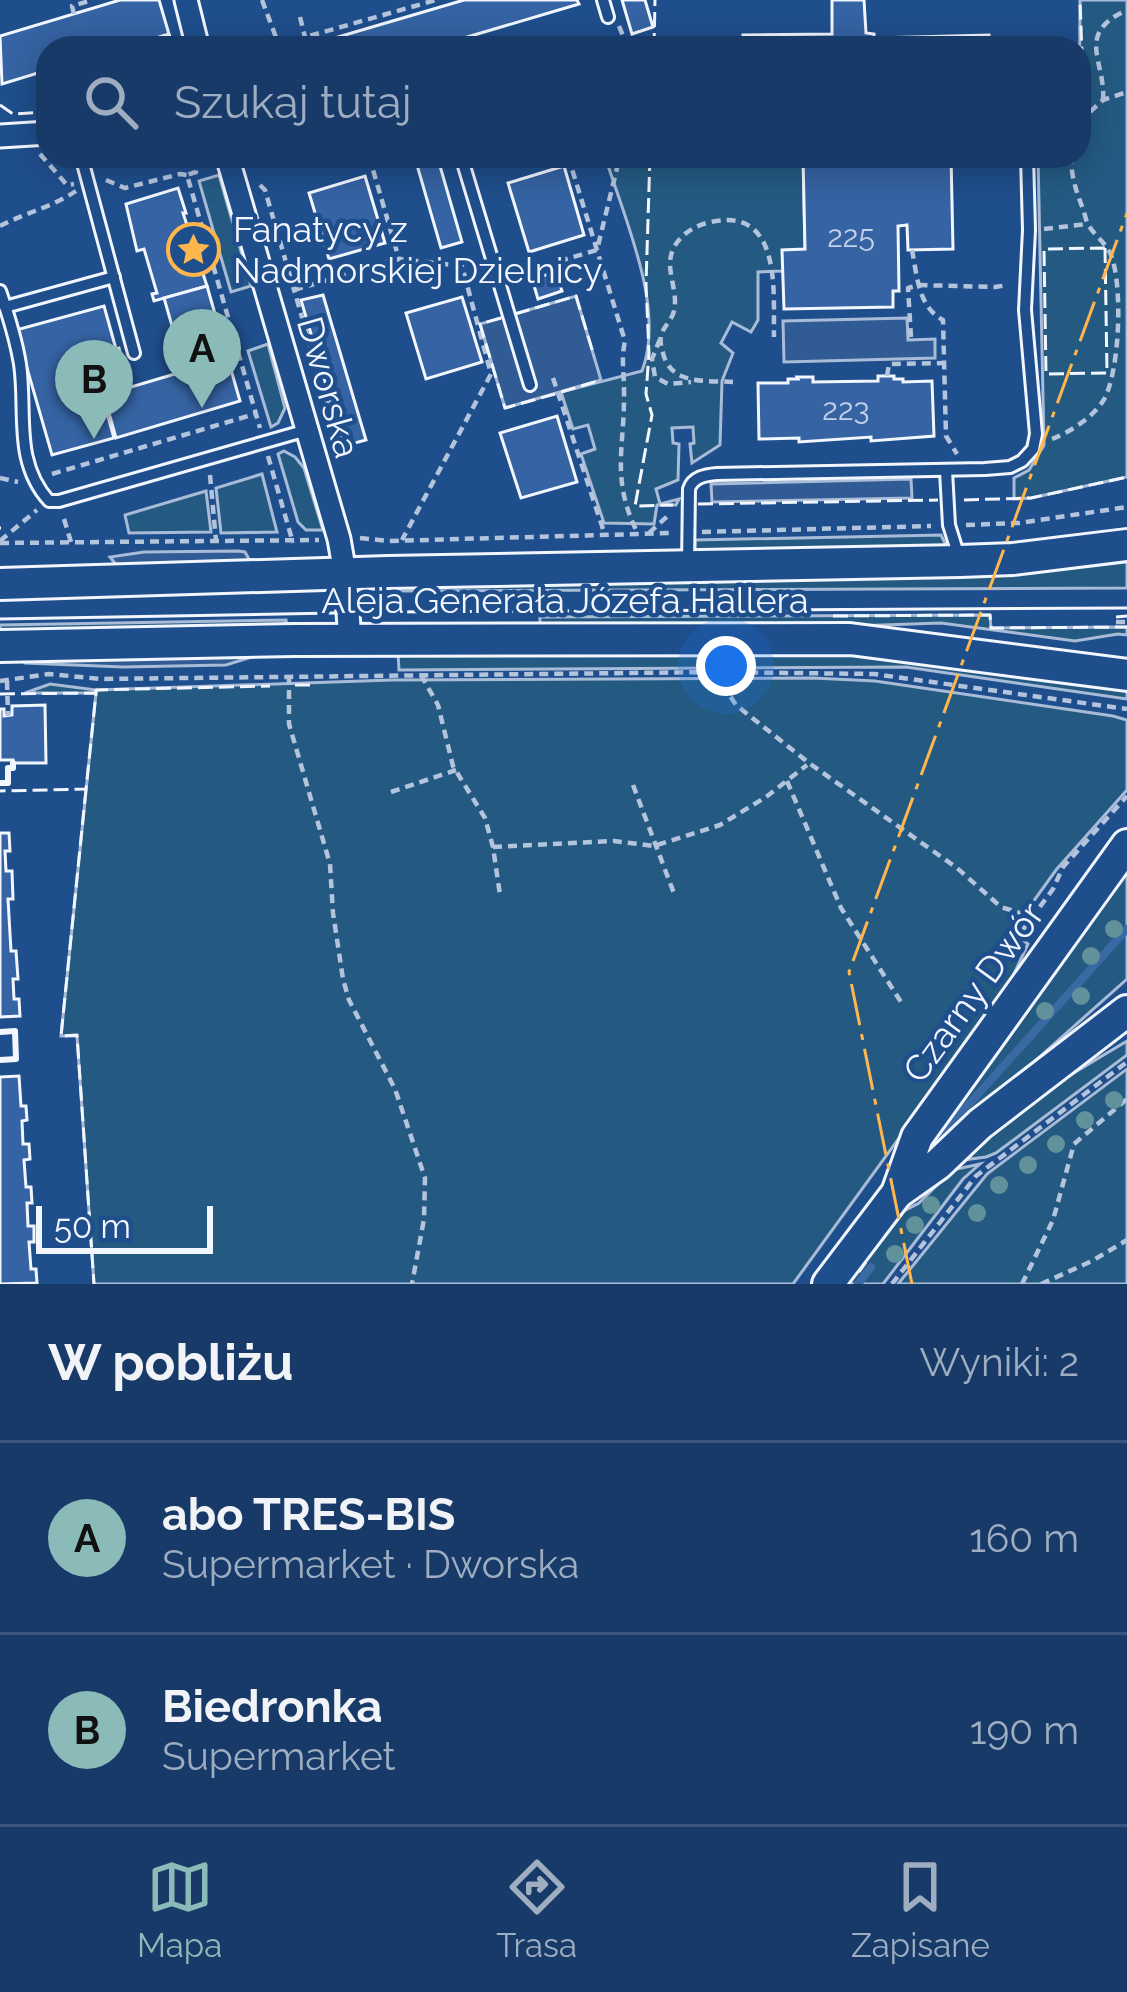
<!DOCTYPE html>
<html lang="pl">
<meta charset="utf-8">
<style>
body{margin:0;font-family:Raleway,sans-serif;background:#20416f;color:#f1f3f6}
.scale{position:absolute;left:36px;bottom:30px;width:177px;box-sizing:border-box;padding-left:12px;border:6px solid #f2f6ff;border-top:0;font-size:33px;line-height:42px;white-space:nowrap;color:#f2f6ff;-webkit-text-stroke:9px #1f4e8c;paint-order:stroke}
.you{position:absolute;left:726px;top:666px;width:42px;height:42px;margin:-30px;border:9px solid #fff;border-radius:50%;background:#1a73e8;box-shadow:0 0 0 18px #1a73e833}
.badge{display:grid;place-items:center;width:78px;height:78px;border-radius:50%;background:#8bbbb9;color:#111;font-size:39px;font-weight:700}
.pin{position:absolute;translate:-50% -99px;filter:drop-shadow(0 3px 6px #0008)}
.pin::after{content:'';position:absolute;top:63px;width:42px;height:36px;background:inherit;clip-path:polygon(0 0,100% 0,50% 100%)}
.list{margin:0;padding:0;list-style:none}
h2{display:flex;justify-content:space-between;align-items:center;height:156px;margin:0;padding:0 48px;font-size:51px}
h2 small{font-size:39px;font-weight:400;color:#9eadc0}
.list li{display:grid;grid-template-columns:78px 1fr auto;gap:36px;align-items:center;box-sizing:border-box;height:192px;padding:0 48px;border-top:3px solid #36547d}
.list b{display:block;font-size:45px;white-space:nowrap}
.list p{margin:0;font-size:39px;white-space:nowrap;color:#9eadc0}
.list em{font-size:39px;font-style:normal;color:#9eadc0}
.icon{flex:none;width:66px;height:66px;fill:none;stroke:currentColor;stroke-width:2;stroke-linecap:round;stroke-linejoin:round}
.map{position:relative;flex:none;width:1127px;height:1284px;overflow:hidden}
.search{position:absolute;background:#173a69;box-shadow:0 6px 30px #0003;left:36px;right:36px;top:36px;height:132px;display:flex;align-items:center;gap:30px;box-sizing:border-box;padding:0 42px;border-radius:36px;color:#9eadc0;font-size:45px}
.sheet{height:540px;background:#173a69}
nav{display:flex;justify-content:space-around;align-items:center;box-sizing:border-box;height:168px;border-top:3px solid #36547d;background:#173a69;font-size:33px;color:#9eadc0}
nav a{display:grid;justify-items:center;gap:6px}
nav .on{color:#8bbbb9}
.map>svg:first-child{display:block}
.green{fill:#245a82;stroke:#a8bbd7;stroke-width:3}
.parking{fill:#305b95;stroke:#a8bbd7;stroke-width:3}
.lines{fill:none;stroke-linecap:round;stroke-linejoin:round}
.stream{stroke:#3b69a3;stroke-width:8}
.building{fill:#3563a3;stroke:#f2f6ff;stroke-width:3}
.lane-casing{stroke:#f2f6ff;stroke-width:16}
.street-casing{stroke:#f2f6ff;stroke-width:27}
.secondary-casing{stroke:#f2f6ff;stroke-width:36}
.path{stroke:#b3c4dc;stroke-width:4.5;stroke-dasharray:9 6;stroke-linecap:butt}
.lane{stroke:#1f4e8c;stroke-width:10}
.street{stroke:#1f4e8c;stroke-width:21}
.secondary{stroke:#1f4e8c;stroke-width:30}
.tram{stroke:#f2f6ff;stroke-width:3}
.fence{stroke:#f2f6ff;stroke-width:3;stroke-dasharray:15 6;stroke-linecap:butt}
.wall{stroke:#f2f6ff;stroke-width:6}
.power{stroke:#ffb74d;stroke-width:3;stroke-dasharray:42 9 6 9;stroke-linecap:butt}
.tree{fill:#61919a}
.labels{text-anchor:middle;stroke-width:9;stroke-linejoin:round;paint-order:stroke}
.number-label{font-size:30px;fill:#c3d1e8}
.poi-label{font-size:36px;fill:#f2f6ff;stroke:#1f4e8c;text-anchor:start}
.street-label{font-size:36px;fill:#f2f6ff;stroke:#1f4e8c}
</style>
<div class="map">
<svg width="1127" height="1284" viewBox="0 0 1127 1284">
<rect width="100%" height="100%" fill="#1f4e8c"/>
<g class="green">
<polygon points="1080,0 1127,0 1127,477 1031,498 1014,499 1014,478 1029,470 1044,445 1038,156 1079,156"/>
<path d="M605 156H803L805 249 783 271 758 272V320L751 332 732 322 721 343 733 353 722 381 720 445 692 463 690 444 694 443 693 427 672 428 673 443 679 444 678 480 656 489 660 504 679 499 676 505H657L654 524 604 523 581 454 595 449 588 425 573 429 561 392 642 371C666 308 624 218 605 156Z"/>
<polygon points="219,175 251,286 231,292 199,181"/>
<polygon points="268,344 285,408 278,423 271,427 248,351"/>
<polygon points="284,451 295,457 304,468 323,530 306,530 298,522 278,454"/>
<polygon points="262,474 277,532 221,533 216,488"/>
<polygon points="206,491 211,532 129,533 125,515"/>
<polygon points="941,535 947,547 695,552 695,540"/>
<polygon points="1127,559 1127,588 398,591 398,585"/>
<polygon points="990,615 991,628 1127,627 1127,635 1118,634 1075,641 941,623 853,626 540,625 540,617"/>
<polygon points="286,620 287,628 0,633 0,625"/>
<polygon points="838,652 1127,688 1127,699 906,667 399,670 398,653"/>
<polygon points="813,678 875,681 1113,716 1127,720 1127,790 1056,870 1012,931 1028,944 1006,991 793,1284 94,1284 77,1036 61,1036 96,693 25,693 50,684 96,690 391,680"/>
<polygon points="1127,869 1127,979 933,1152 930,1150 930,1143"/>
<polygon points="1127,1041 1127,1055 996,1153 986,1157 963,1160 962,1155 1042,1092"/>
<polygon points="1127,1069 1127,1284 898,1284 987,1174"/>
<polygon points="980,1164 963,1179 883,1284 848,1284 904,1211 919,1203 952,1170"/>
</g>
<g class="parking">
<polygon points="576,296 601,380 505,408 480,324"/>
<polygon points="907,318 908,340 935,339 935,358 784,362 783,321"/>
<polygon points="911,479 912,498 712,502 711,484"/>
<polygon points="238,551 245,552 255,570 122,572 110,557 144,552"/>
<polygon points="16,654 261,654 226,665 123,667 25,663"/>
</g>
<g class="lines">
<g class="stream">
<polyline points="943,1133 1127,929"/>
<polyline points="858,1284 871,1267"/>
</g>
</g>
<g class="building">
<polygon points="120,0 159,0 169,34 123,48 48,48 48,70 2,84 0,36"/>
<polygon points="464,0 577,0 579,4 430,48 304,47"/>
<polygon points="622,0 645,0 653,27 632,34"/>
<polygon points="832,0 864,0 866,33 874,34 874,38 989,35 989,45 1003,44 1003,48 743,48 743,35 832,34"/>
<polygon points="803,156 951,156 953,249 908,250 907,225 898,226 899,291 893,291 893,307 784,309 782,250 805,249"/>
<polygon points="438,159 462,242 441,248 417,165"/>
<polygon points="564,166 584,235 529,252 508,183"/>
<polygon points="365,176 385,243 329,259 309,193"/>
<polygon points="178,188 186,213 183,213 207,286 154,301 152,294 157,293 144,249 137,251 126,204"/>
<polygon points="556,272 562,291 538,299 532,279"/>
<polygon points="207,286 240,401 116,438 104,395 185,371 164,298"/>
<polygon points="323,295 366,440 344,446 301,300"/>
<polygon points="462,297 482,362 426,379 406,313"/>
<polygon points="104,306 116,349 91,356 114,438 52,455 16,330"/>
<polygon points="119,348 123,365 96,373 91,356"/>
<polygon points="878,376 894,376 894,379 903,379 903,382 932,381 934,436 871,441 871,437 799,442 799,438 759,439 758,383 788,383 788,379 798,379 797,377 813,377 813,382 878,381"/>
<polygon points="557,416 577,482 521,498 500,433"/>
<polygon points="45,705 46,763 13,763 13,760 0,760 0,709 4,709 4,716 12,715 12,706"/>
<polygon points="0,833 9,833 10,851 5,851 6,871 12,871 13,899 8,899 11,951 16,951 18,979 13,979 14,999 19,999 20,1016 0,1017"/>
<polygon points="19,1076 21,1106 26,1106 27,1120 22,1121 23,1144 29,1144 30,1159 24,1160 26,1187 31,1187 32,1203 27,1203 28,1226 34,1226 34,1242 29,1242 31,1269 36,1269 37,1283 0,1284 0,1077"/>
</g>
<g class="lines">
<defs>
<g id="lane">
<polyline points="603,0 608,17"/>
<polyline points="81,156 134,353"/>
<polyline points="461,156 530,385"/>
<path d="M0 291C8 314 16 340 20 364 27 412 13 461 49 501H59L307 430"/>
<polyline points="5,307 114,277"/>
<polyline points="946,471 949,525 959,557"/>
<path d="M688 566 689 489C693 477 705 475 717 474L985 469 1010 467 1022 461 1033 449 1036 434 1025 310 1029 230 1027 156"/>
</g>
<g id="street">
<polyline points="186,0 198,48"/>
<polyline points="0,136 48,133"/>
<polyline points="227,156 339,539 345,573 350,640"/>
</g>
<g id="secondary">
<polyline points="0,584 388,572 960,561 1013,559 1127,545"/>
<polyline points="0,646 294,640 850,639 1127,675"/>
<polyline points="897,1193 938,1164 980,1124 1127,1011"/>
<polyline points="828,1284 897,1193 917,1137 1127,845"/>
</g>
</defs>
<use href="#lane" class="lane-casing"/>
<use href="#street" class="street-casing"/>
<use href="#secondary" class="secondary-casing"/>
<g class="path">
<polyline points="262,0 280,48"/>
<polyline points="74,14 72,6 93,0"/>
<polyline points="300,17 305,37"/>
<polyline points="619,26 628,48"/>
<polyline points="480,43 481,48"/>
<polyline points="267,48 436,0"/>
<path d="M1103 100C1106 61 1074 34 1127 10"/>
<polyline points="1079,122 1103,100 1127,92"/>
<polyline points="40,154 67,185 74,184"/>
<polyline points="193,156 196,172 187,175 260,428"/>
<polyline points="369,156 399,259"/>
<path d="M568 156 625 341C621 359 624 373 624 390 625 448 610 478 638 534"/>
<polyline points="99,157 125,156"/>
<polyline points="106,180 125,188 180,174 187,175"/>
<polyline points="260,185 265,190 338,441 336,443"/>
<path d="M0 226C25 213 52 207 76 191"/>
<polyline points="1044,229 1087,224"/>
<path d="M912 250C917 275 918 307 943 320L946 436 957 454"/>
<polyline points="516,274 597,250 620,156"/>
<polyline points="294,290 399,259 462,266 491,374 402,540"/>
<polyline points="911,337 908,288 919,285 995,287 1008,285"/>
<polyline points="660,339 652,359 655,377 668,384 691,382"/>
<polyline points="887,376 889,364 946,363"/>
<polyline points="553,378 605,535"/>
<path d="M733 382C707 380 671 386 663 353 661 347 660 341 661 335 664 326 672 320 674 311 679 288 663 269 674 247 682 233 696 225 711 222 783 206 773 294 774 337"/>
<path d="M1052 439C1070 432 1092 418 1103 401 1120 374 1123 285 1111 255 1106 243 1096 237 1089 226 1086 222 1085 214 1083 209 1076 191 1071 176 1071 156"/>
<polyline points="268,456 293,543"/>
<polyline points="52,474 255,414"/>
<polyline points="210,475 216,541"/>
<polyline points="0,478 18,482"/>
<polyline points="64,519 71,542"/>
<polyline points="966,525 1019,523 1127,507"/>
<polyline points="702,532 931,526"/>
<polyline points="649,533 671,513"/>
<polyline points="360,538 389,541 673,533"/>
<polyline points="0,541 37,510"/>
<polyline points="0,543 319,540"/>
<polyline points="1116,622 1127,622"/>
<polyline points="714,672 736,705 809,763 957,868 1001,907 1033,917"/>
<polyline points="289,675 289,724 330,864 333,913 343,979 349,1000 395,1089 425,1178 424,1219 412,1284"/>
<polyline points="421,675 438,705 453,766 485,818 493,847 500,895"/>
<polyline points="0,681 49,674 101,679 714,672 874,674 1127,709"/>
<polyline points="7,681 8,716"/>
<polyline points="787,781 841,908 901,1002"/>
<polyline points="633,785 675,896"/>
<polyline points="391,792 456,770"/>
<polyline points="493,847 614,841 654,846 720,825 766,797 807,765"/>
<polyline points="1022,931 1053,889 1063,867 1127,796"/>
<polyline points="892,1284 976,1176 1127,1062"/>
<polyline points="1022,1284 1053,1220 1074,1144 1127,1099"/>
<polyline points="1041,1284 1092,1261 1127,1240"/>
</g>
<use href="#lane" class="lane"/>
<use href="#street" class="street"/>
<use href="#secondary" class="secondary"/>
<polyline class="tram" points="0,619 389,612 1127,608"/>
<g class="fence">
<polyline points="169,34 173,48"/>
<polyline points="654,48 655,0"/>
<polyline points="1079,61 1082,54 1080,0"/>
<polyline points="0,105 13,114 48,112"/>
<polyline points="650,156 646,284 649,353 646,394 652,415 635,506 673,505"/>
<polygon points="1105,248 1107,373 1046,374 1044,249"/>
<polyline points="515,314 576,296 594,356"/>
<polyline points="501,318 480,324 505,408 555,394"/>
<polyline points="561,392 601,380"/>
<polyline points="964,500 1031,498 1127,477"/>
<polyline points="698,504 938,500"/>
<polyline points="0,528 1,528"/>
<polyline points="833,616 990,615 991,628 1127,627"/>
<polyline points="1116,617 1127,616"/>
<polyline points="295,685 315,685"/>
<polyline points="96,693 96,690 270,686"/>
<polyline points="0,694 96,693 86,789 0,791"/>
<polyline points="86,789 61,1036 77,1035 94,1284"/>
<polyline points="859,1272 866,1262"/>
</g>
<g class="wall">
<polyline points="0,783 8,783 8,768 13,768 13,763"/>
<polyline points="0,1032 15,1031 16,1059 0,1060"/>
</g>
<polyline class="power" points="912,1284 849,972 1127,213"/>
</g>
<g class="tree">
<circle cx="1114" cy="929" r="9"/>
<circle cx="1091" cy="956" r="9"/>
<circle cx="1081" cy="996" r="9"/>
<circle cx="1045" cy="1011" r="9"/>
<circle cx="1114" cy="1100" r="9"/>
<circle cx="1085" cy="1120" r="9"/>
<circle cx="1056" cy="1144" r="9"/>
<circle cx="1028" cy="1165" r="9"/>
<circle cx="999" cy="1185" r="9"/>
<circle cx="931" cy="1205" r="9"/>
<circle cx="977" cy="1213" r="9"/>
<circle cx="915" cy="1225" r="9"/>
<circle cx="895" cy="1254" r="9"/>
</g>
<defs>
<symbol id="sight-ring" viewBox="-11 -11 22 22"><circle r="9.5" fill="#1f4e8c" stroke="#ffb74d" stroke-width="1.5"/><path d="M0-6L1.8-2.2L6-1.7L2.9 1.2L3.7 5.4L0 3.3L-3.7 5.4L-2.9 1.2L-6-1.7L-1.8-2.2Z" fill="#ffb74d"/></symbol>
</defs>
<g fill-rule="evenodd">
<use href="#sight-ring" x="164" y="220" width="59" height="59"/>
</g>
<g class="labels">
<g class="number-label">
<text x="851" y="247">225</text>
<text x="846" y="420">223</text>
</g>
<g class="poi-label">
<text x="233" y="242">Fanatycy z<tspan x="233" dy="41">Nadmorskiej Dzielnicy</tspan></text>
</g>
<g class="street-label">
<text transform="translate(329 387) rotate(74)" y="13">Dworska</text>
<text x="565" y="613">Aleja Generała Józefa Hallera</text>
<text transform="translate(973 992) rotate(-54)" y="13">Czarny Dwór</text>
</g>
</g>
</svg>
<div class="scale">50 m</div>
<div class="you"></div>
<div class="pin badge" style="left:202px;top:408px">A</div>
<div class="pin badge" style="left:94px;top:439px">B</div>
<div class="search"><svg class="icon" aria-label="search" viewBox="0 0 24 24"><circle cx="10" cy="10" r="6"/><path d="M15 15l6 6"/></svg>Szukaj tutaj</div>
</div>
<section class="sheet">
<h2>W pobliżu<small>Wyniki: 2</small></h2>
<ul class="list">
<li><span class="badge">A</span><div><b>abo TRES-BIS</b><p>Supermarket · Dworska</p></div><em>160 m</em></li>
<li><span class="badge">B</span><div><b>Biedronka</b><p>Supermarket</p></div><em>190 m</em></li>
</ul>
</section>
<nav>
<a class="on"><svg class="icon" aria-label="map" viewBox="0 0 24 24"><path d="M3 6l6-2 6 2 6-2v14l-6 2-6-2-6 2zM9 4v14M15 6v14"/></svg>Mapa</a>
<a><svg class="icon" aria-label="directions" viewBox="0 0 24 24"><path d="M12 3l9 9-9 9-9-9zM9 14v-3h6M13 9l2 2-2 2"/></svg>Trasa</a>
<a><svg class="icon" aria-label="saved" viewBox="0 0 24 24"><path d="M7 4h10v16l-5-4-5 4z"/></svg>Zapisane</a>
</nav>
